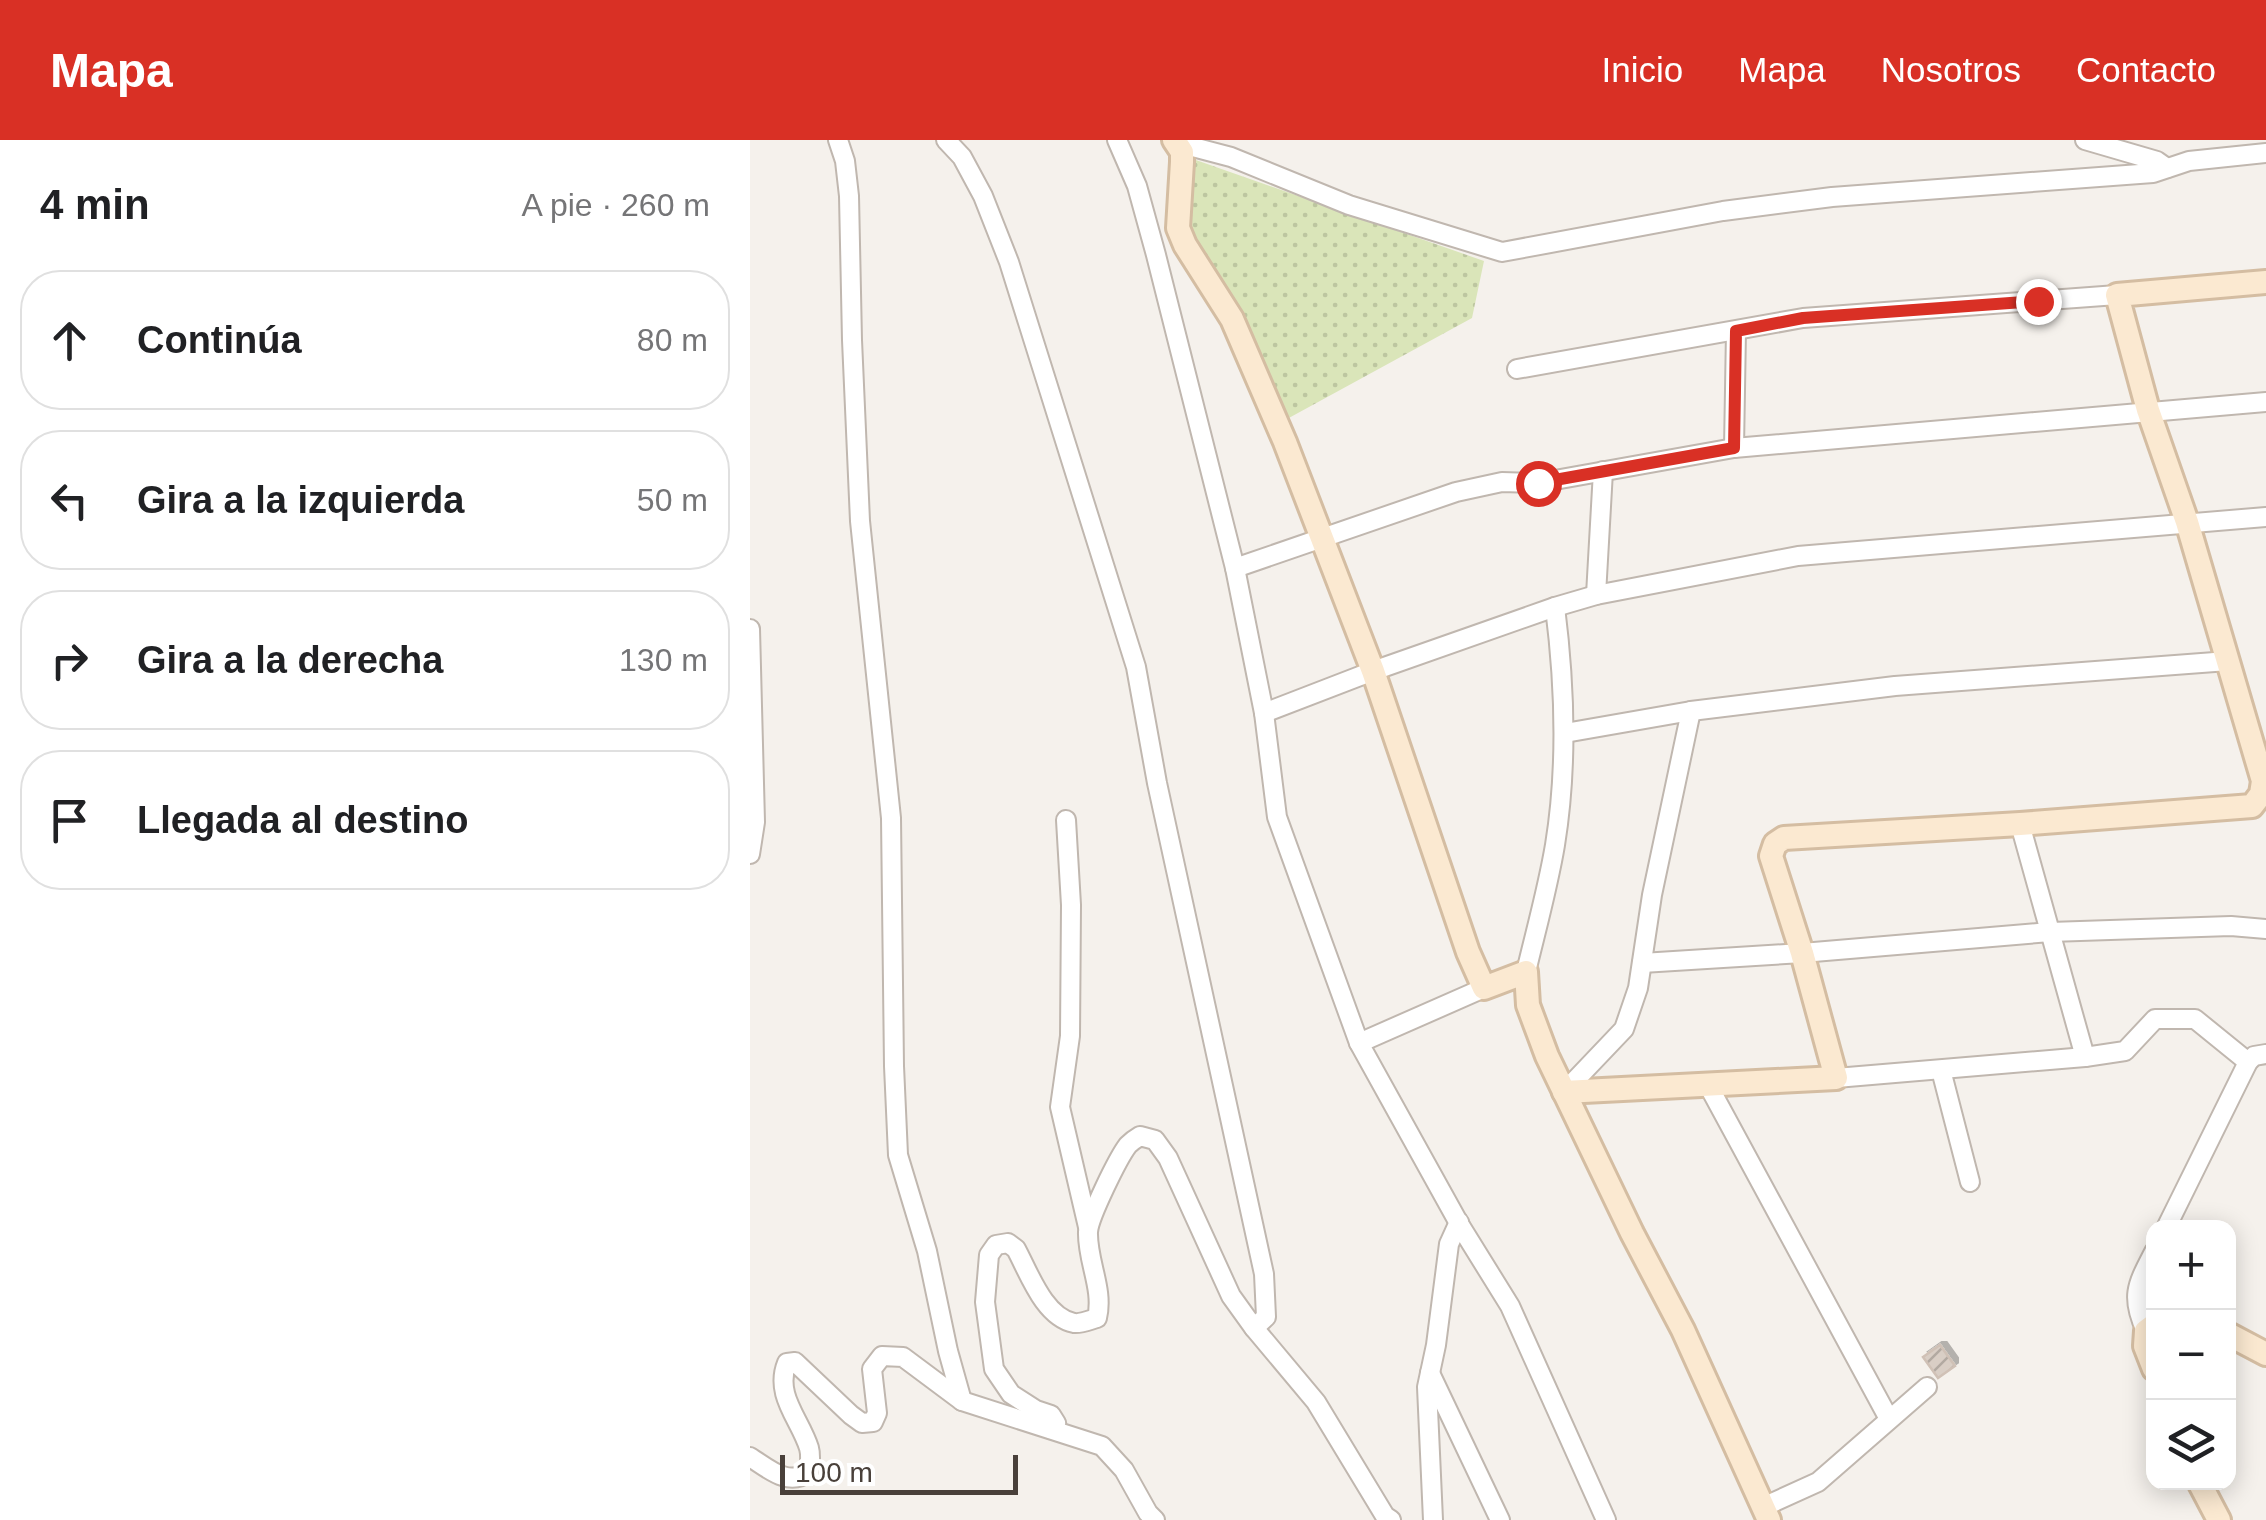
<!DOCTYPE html>
<html lang="es">
<meta charset="utf-8">
<style>
body{margin:0;font-family:Helvetica,sans-serif;background:#f2f2f2;color:#202124}
.controls{position:absolute;right:30px;bottom:30px;display:grid;overflow:hidden;border-radius:20px;box-shadow:0 5px 25px #0003}
.controls button{width:90px;height:90px;display:grid;place-items:center;padding:0;border:0;border-bottom:2px solid #e0e0e0;background:#fff;color:#202124;font:50px sans-serif}
.scale{position:absolute;left:30px;bottom:25px;width:238px;box-sizing:border-box;padding-left:10px;border:5px solid #49403a;border-top:0;font-size:28px;line-height:35px;white-space:nowrap;color:#49403a;-webkit-text-stroke:8px #fff;paint-order:stroke}
.stop{position:absolute;width:30px;height:30px;margin:-22px;border:8px solid #d93025;border-radius:50%;background:#fff}
.stop.end{background:#d93025;border-color:#fff;box-shadow:0 2px 10px #0008}
.list{margin:0;padding:0;list-style:none}
h2{display:flex;justify-content:space-between;align-items:center;height:130px;margin:0;padding:0 40px;font-size:42px}
h2 small{font-size:32px;font-weight:400;color:#757577}
.list li{display:grid;grid-template-columns:65px 1fr auto;gap:30px;align-items:center;box-sizing:border-box;height:140px;margin:0 20px 20px;padding:0 20px;border:2px solid #e0e0e0;border-radius:40px}
.list b{display:block;font-size:38px;white-space:nowrap}
.list em{font-size:32px;font-style:normal;color:#757577}
.icon{flex:none;width:55px;height:55px;fill:none;stroke:currentColor;stroke-width:2;stroke-linecap:round;stroke-linejoin:round}
.map{position:relative;flex:none;width:1516px;height:1380px;overflow:hidden}
header{display:flex;align-items:center;gap:60px;box-sizing:border-box;height:140px;padding:0 50px;background:#d93025;color:#fff}
header strong{font-size:48px}
nav{display:flex;gap:55px;margin-inline-start:auto;font-size:35px}
main{display:flex}
aside{flex:1;background:#fff}
.map>svg:first-child{display:block}
.park{fill:url(#park-dots)}
.building{fill:url(#building-hatch);stroke:#d0c1b6;stroke-width:2.5;filter:url(#shadow)}
.lines{fill:none;stroke-linecap:round;stroke-linejoin:round}
.street-casing{stroke:#c0b7af;stroke-width:22}
.secondary-casing{stroke:#d4bda2;stroke-width:28}
.street{stroke:#fff;stroke-width:18}
.secondary{stroke:#fbe9d1;stroke-width:22}
.route{stroke:#d93025;stroke-width:12}
</style>
<header>
<strong>Mapa</strong>
<nav><a>Inicio</a><a>Mapa</a><a>Nosotros</a><a>Contacto</a></nav>
</header>
<main>
<aside>
<h2>4 min<small>A pie · 260 m</small></h2>
<ul class="list">
<li><svg class="icon" aria-label="ahead" viewBox="0 0 24 24"><path d="M12 20V5M6 11l6-6 6 6"/></svg><div><b>Continúa</b></div><em>80 m</em></li>
<li><svg class="icon" aria-label="left" viewBox="0 0 24 24"><path d="M17 20v-9H6M10 6l-5 5 5 5"/></svg><div><b>Gira a la izquierda</b></div><em>50 m</em></li>
<li><svg class="icon" aria-label="right" viewBox="0 0 24 24"><path d="M7 20v-9h11M14 6l5 5-5 5"/></svg><div><b>Gira a la derecha</b></div><em>130 m</em></li>
<li><svg class="icon" aria-label="arrive" viewBox="0 0 24 24"><path d="M6 21V4h12l-3 4 3 4H6"/></svg><div><b>Llegada al destino</b></div></li>
</ul>
</aside>
<div class="map">
<svg width="1516" height="1380" viewBox="0 0 1516 1380">
<defs>
<pattern id="park-dots" width="8" height="8" patternUnits="userSpaceOnUse" patternTransform="scale(2.5)"><rect width="8" height="8" fill="#dae5b9"/><path d="M2 2h.1M6 6h.1" fill="none" stroke="#bdc6a0" stroke-width="1.8" stroke-linecap="round"/></pattern>
<pattern id="building-hatch" width="6" height="6" patternUnits="userSpaceOnUse" patternTransform="scale(2.5)"><rect width="6" height="6" fill="#d9cec5"/><path d="M-1 1l2-2M0 6l6-6M5 7l2-2" fill="none" stroke="#b2a9a1"/></pattern>
<filter id="shadow"><feDropShadow dx="5" dy="-5" stdDeviation="0" flood-color="#0004"/></filter>
</defs>
<rect width="100%" height="100%" fill="#f5f1ec"/>
<polygon class="park" points="443,19 734,121 722,178 537,279 485,160 438,88"/>
<polygon class="building" points="1190,1205 1205,1226 1188,1238 1173,1217"/>
<g class="lines">
<defs>
<g id="street">
<polyline points="88,0 95,21 99,56 102,200 110,381 141,678 144,926 148,1015 177,1111 198,1211 212,1261"/>
<polyline points="196,0 212,17 233,56 259,122 386,527 407,643 514,1134 516,1177 504,1188"/>
<polyline points="367,0 387,46 406,115 485,428 514,573 527,677 609,903 711,1087 760,1166 856,1380"/>
<polyline points="1335,0 1407,21 1417,28"/>
<polyline points="428,3 481,17 599,65 752,112 973,71 1082,57 1403,33 1439,21 1516,13"/>
<polyline points="767,229 1053,178 1367,155"/>
<polyline points="984,308 986,191"/>
<polyline points="485,428 706,352 752,342 788,343 984,308 1516,262"/>
<polyline points="846,455 853,331"/>
<polyline points="0,489 5,682 0,714"/>
<polyline points="514,573 623,531 805,467 846,455 1048,416 1516,377"/>
<polyline points="815,593 941,571 1145,546 1478,521"/>
<polyline points="316,680 321,765 320,896 310,967 338,1087"/>
<polyline points="1270,684 1335,917"/>
<polyline points="892,823 1052,813 1300,792 1481,786 1516,789"/>
<path d="M776 832C786 790 798 747 805 705 818 625 815 546 805 467"/>
<polyline points="609,903 734,848"/>
<polyline points="1191,930 1220,1042"/>
<polyline points="1086,938 1335,917 1375,911 1405,879 1445,879 1498,922"/>
<polyline points="958,945 1139,1279"/>
<polyline points="814,952 874,889 888,848 902,755 941,571"/>
<polyline points="1416,1088 1498,922 1504,916 1516,914"/>
<path d="M1396 1191C1380 1156 1387 1145 1404 1112"/>
<polyline points="680,1233 750,1380"/>
<path d="M301 1289 306 1283 301 1275 286 1270 261 1254 244 1229 235 1162 239 1115 246 1105 258 1103 266 1109C279 1133 294 1177 324 1183 331 1184 340 1180 347 1178 354 1149 337 1121 338 1092 339 1077 368 1018 378 1005 382 1001 385 999 390 996L405 1000 418 1018 481 1156 504 1188 566 1262 635 1376 641 1380"/>
<path d="M0 1317C19 1329 38 1347 59 1332 60 1324 61 1315 59 1308 50 1279 24 1255 37 1223L45 1222 101 1275 112 1283 123 1282 127 1273 122 1229 132 1216 153 1217 212 1261 352 1306 374 1330 398 1373 405 1380"/>
<polyline points="1013,1367 1068,1342 1177,1247"/>
<polyline points="683,1380 677,1247 686,1205 699,1104 709,1082"/>
</g>
<g id="secondary">
<polyline points="424,0 432,12 432,22 428,88 435,105 482,179 535,302 623,531 718,812 734,848 776,832 778,865 797,916 882,1093 933,1190 1019,1380"/>
<polyline points="814,952 1086,938 1052,813 1021,716 1025,704 1034,698 1270,684 1502,666 1511,654 1513,641 1437,382 1398,270 1367,155 1516,142"/>
<polyline points="1404,1185 1396,1191 1395,1206 1404,1229"/>
<polyline points="1478,1194 1516,1214"/>
<polyline points="1449,1342 1469,1380"/>
</g>
</defs>
<use href="#street" class="street-casing"/>
<use href="#secondary" class="secondary-casing"/>
<use href="#street" class="street"/>
<use href="#secondary" class="secondary"/>
</g>
<g class="lines">
<polyline class="route" points="788,343 984,308 986,191 1053,178 1288,161"/>
</g>
</svg>
<div class="controls">
<button>+</button>
<button>−</button>
<button><svg class="icon" aria-label="layers" viewBox="0 0 24 24"><path d="M12 4l9 5-9 5-9-5zM3 14l9 5 9-5"/></svg></button>
</div>
<div class="scale">100 m</div>
<div class="stop" style="left:788px;top:343px"></div>
<div class="stop end" style="left:1288px;top:161px"></div>
</div>
</main>
